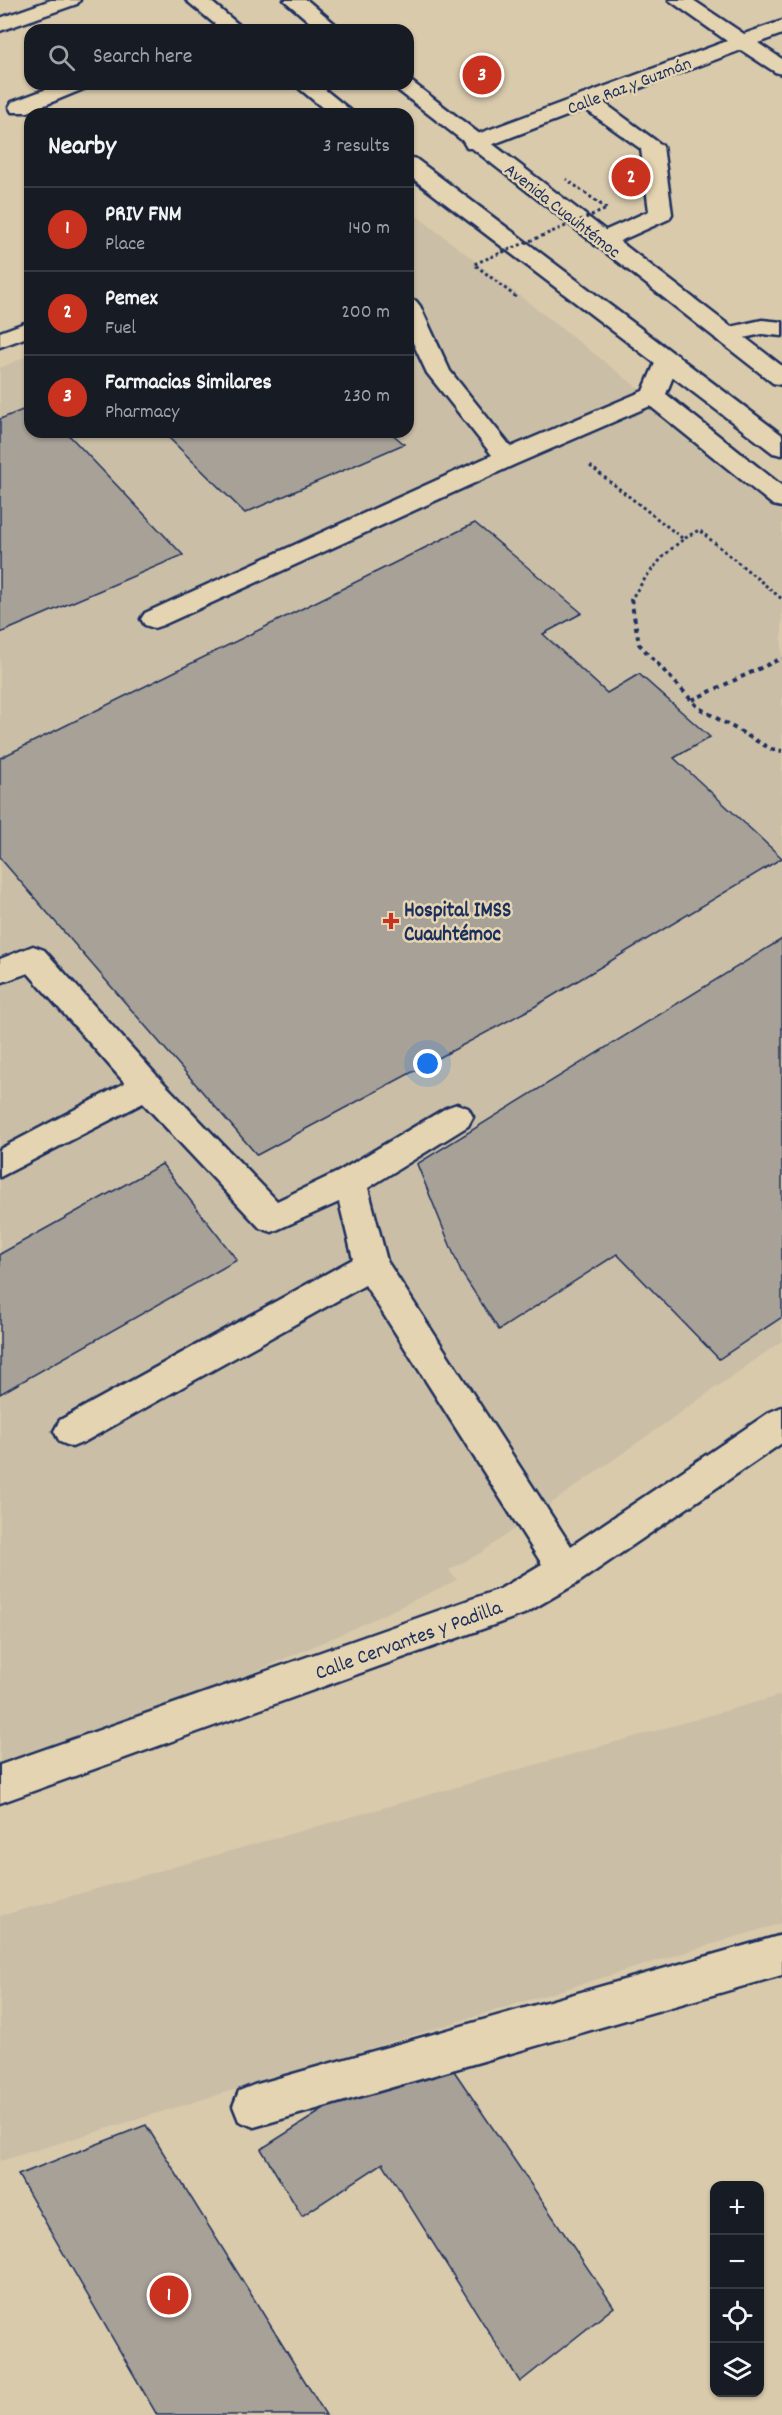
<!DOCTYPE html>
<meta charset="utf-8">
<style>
body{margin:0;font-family:Dekko,sans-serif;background:#20242c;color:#f1f3f6}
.controls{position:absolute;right:18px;bottom:18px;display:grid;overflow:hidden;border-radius:12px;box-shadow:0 2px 4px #0004}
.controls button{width:54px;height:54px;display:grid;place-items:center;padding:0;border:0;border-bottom:2px solid #363941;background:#171b24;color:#f1f3f6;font:30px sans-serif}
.you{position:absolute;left:428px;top:1064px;width:21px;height:21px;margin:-15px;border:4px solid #fff;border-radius:50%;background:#1a73e8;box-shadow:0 0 0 9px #1a73e833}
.badge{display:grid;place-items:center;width:39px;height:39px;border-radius:50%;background:#c8321e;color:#fff;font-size:20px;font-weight:700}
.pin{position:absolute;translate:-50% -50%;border:3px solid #fff;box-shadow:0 2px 6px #0006}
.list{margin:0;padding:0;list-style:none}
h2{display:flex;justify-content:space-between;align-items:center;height:78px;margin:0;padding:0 24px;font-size:26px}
h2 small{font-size:20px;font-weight:400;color:#9ea1a6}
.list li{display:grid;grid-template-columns:39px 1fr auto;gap:18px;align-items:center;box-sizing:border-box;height:84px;padding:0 24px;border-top:2px solid #363941}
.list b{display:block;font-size:22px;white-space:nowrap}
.list p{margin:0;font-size:20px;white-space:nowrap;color:#9ea1a6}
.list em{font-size:20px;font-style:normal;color:#9ea1a6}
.icon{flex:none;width:33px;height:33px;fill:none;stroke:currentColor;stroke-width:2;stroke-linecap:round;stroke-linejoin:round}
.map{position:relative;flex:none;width:782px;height:2415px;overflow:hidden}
.search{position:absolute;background:#171b24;box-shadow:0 2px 4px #0004;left:24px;top:24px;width:390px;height:66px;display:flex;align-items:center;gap:15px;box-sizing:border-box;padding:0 21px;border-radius:18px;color:#9ea1a6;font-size:22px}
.panel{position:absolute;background:#171b24;box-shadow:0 2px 4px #0004;left:24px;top:108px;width:390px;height:330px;border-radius:18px}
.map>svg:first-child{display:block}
.built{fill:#cabea6}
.building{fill:#a7a197;stroke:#1b2f5e;stroke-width:1.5}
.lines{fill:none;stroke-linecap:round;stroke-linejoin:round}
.minor-casing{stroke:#1b2f5e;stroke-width:5}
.major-casing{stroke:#1b2f5e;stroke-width:5}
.path-far1{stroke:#1b2f5e;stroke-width:3;stroke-dasharray:3 3;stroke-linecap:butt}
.path{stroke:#1b2f5e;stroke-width:4;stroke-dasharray:4.5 4.5;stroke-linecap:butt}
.minor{fill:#e5d4b1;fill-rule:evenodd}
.major{fill:#e5d4b1;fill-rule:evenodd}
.path-bridge{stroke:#1b2f5e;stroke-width:3;stroke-dasharray:3 3;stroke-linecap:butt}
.poi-dot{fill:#c8321e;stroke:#e5d4b1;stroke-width:2}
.labels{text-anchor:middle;stroke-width:5;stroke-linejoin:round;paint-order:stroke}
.far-street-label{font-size:18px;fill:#1b2f5e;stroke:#e5d4b1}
.poi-label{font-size:21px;font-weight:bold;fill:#1b2f5e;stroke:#e5d4b1;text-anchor:start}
.street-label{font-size:21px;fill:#1b2f5e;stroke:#e5d4b1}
</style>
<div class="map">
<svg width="782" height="2415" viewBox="0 0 782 2415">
<rect width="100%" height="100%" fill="#d9caac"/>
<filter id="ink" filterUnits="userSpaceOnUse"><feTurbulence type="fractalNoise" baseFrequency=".0167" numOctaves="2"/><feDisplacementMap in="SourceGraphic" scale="12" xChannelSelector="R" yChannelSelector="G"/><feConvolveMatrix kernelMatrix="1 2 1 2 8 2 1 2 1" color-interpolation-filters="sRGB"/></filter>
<g filter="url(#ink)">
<g class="built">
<polygon points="408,209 782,500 782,1341 482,1552 449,1570 457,1580 344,1633 0,1783 0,368 30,355 30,432 408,432"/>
<polygon points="782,1695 782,1923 0,2161 0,1916"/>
</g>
<g class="building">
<polygon points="30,407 30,432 66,432 183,555 0,633 0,419"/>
<polygon points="163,432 390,432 404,444 245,513"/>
<polygon points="475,523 582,613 543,634 607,693 639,674 710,737 674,758 782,858 534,1007 257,1155 0,858 0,758"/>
<polygon points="782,939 782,1317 719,1359 617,1254 499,1330 461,1272 417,1164"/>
<polygon points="162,1164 237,1260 0,1394 0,1254"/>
<polygon points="452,2068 614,2307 520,2382 383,2163 302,2216 261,2149 329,2106"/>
<polygon points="146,2125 326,2415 157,2415 18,2175"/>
</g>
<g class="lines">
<defs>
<g id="minor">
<polygon points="51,0 80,0 77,4 0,31 0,18"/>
<polygon points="669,0 693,0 744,34 782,21 782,34 758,43 782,59 782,74 775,72 741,50 603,102 663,146 672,214 669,219 611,245 595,245 592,240 595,235 649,211 641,149 585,109 483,148 467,148 464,143 467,138 727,41"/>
<polygon points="60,84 90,84 86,88 28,112 12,112 9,107 12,102"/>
<polygon points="408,299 416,301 420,306 450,371 511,447 643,391 659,354 668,352 677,354 680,359 666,394 782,486 782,507 773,505 650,406 516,464 163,625 154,628 145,625 141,619 145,613 492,455 427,373 408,332"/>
<polygon points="762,320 782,322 782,336 762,334 725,342 717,340 713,335 717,330"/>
<polygon points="30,321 30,336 0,347 0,332"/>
<polygon points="33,946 44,950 158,1077 277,1201 338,1172 446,1108 457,1104 468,1108 473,1117 468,1126 368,1188 387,1261 571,1546 770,1412 782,1407 782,1443 579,1582 524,1614 0,1803 0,1765 500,1589 542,1564 365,1285 84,1442 72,1447 60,1442 54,1431 60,1420 353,1259 339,1202 272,1232 260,1228 143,1103 0,1177 0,1149 125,1083 28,973 0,983 0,959"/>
<polygon points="782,1935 782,1975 254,2127 239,2121 233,2106 239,2091 254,2085"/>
</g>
<g id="major">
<polygon points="186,0 209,0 245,30 222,30"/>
<polygon points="284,0 307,0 342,30 319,30"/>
<polygon points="408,79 782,366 782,385 773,383 390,84 408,84"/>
<polygon points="294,84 318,84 355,114 330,114"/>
<polygon points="408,157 416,159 782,435 782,455 773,453 408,175"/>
</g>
</defs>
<use href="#minor" class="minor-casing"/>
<use href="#major" class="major-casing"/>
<g class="path-far1">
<polyline points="590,466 682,538"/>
<path d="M630 601C649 571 668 546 699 530L782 599"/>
</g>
<g class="path">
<polyline points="631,599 639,644 699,708 771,749 782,751"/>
<polyline points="692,700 782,658"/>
</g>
<use href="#minor" class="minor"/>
<use href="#major" class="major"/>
<polyline class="path-bridge" points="516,297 474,264 607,209 566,179"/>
</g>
</g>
<path class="poi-dot" d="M388 912h6v6h6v6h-6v6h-6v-6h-6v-6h6z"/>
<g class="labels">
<g class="far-street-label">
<text transform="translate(629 85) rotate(-21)" y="6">Calle Raz y Guzmán</text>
<text transform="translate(563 210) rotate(38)" y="6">Avenida Cuauhtémoc</text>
</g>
<g class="poi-label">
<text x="404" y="916">Hospital IMSS<tspan x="404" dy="24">Cuauhtémoc</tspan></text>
</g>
<g class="street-label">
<text transform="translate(408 1639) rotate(-20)" y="7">Calle Cervantes y Padilla</text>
</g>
</g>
</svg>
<div class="controls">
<button>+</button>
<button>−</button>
<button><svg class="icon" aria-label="locate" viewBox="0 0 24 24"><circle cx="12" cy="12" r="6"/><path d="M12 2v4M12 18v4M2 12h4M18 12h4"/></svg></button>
<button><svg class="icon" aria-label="layers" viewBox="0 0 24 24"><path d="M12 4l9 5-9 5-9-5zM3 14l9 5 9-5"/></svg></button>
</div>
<div class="you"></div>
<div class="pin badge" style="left:169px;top:2295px">1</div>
<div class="pin badge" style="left:631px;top:177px">2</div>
<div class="pin badge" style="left:482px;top:75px">3</div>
<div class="search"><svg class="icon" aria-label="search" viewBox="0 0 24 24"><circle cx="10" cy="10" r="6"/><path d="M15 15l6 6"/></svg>Search here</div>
<section class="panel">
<h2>Nearby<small>3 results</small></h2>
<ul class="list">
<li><span class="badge">1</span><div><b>PRIV FNM</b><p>Place</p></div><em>140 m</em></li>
<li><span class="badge">2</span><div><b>Pemex</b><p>Fuel</p></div><em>200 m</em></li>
<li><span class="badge">3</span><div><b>Farmacias Similares</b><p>Pharmacy</p></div><em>230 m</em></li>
</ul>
</section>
</div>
